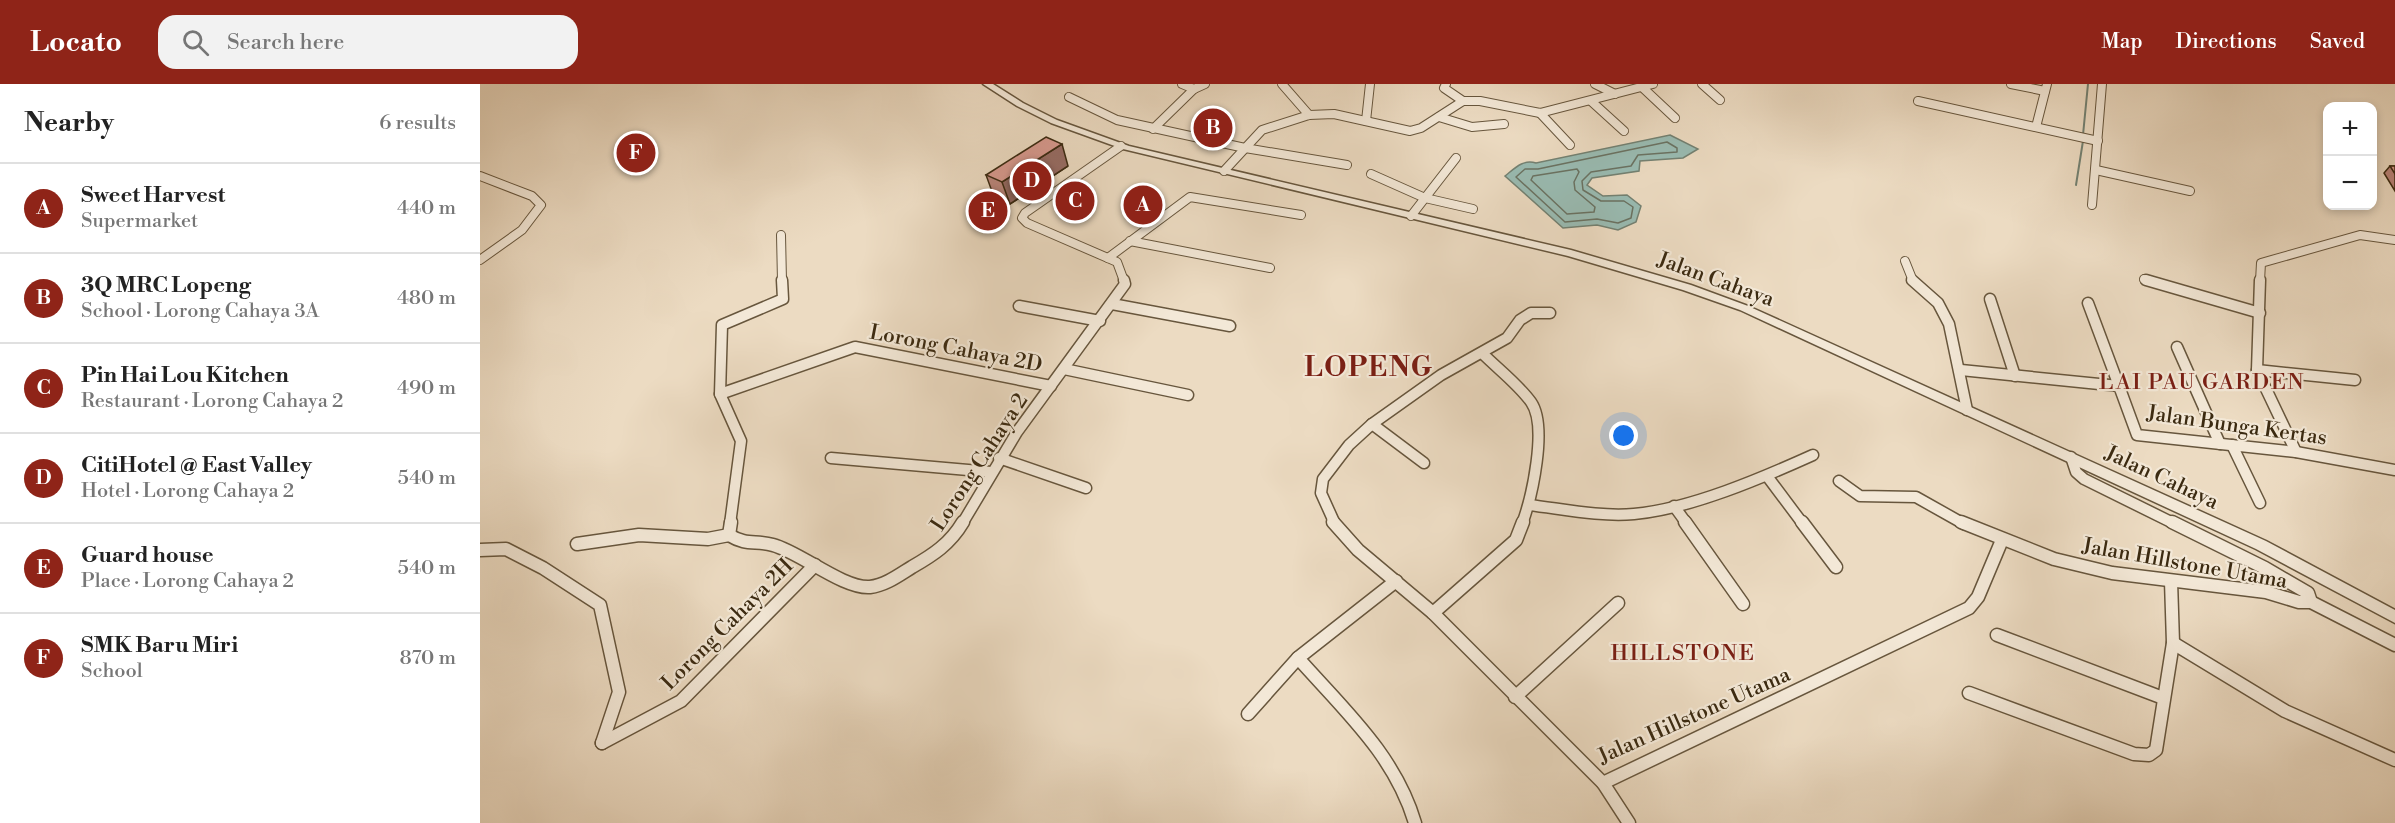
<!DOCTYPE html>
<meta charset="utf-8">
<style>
body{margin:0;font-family:"Libre Bodoni",serif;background:#f2f2f2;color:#222}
.controls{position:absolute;right:18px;top:18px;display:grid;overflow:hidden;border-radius:12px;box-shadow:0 3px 9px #0003}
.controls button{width:54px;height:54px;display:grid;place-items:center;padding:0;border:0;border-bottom:2px solid #e0e0e0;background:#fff;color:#222;font:30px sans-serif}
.you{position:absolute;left:1144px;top:352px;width:21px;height:21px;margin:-15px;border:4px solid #fff;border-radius:50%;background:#1a73e8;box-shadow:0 0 0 9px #1a73e833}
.badge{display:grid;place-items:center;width:39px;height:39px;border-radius:50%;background:#8f2418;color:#fff;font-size:20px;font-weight:700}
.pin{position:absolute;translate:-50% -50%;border:3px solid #fff;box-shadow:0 2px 6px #0006}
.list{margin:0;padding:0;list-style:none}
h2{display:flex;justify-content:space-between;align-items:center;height:78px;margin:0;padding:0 24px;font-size:26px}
h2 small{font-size:20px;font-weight:400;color:#767676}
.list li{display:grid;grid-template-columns:39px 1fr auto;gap:18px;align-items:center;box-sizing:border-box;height:90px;padding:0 24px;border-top:2px solid #e0e0e0}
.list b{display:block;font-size:22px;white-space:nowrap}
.list p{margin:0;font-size:20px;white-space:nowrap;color:#767676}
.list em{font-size:20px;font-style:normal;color:#767676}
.icon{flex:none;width:33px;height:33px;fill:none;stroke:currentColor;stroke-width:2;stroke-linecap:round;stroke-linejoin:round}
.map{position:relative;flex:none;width:1915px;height:739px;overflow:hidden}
header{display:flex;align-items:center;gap:36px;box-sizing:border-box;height:84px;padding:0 30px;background:#8f2418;color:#fff}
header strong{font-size:28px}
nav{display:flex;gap:33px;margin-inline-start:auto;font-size:21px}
.search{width:420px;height:54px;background:#f2f2f2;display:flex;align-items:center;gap:15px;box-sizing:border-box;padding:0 21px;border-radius:18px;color:#767676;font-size:22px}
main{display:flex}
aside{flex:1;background:#fff}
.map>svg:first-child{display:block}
.water{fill:#99bbb2;stroke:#738172;stroke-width:1.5}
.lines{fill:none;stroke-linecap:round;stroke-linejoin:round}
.shore{stroke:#6a7262;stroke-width:1.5}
.stream{stroke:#738172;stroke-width:2}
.minor-far2-casing{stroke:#67563d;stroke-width:10}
.minor-far1-casing{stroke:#67563d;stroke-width:13}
.minor-casing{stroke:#67563d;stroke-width:15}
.tertiary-casing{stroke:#67563d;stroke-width:3}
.minor-far2{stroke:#f3e8d7;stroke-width:8}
.minor-far1{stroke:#f3e8d7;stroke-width:10}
.minor{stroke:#f3e8d7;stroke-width:12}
.tertiary{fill:#f3e8d7;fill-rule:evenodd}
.wall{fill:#b9847a;stroke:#3b2a11;stroke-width:1.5}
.shaded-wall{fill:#966b63;stroke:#3b2a11;stroke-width:1.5}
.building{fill:#d7998e;stroke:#3b2a11;stroke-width:1.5}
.labels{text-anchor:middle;stroke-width:4.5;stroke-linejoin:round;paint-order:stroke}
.street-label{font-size:21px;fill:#3b2a11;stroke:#f3e8d7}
.neighbourhood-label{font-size:22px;letter-spacing:1.5px;fill:#7a1f14;stroke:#f3e8d7}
.district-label{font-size:27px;font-weight:bold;letter-spacing:1.5px;fill:#7a1f14;stroke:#f3e8d7}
</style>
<header>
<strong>Locato</strong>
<div class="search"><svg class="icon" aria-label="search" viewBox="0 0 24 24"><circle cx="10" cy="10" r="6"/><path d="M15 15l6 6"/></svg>Search here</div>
<nav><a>Map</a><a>Directions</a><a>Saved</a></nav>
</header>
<main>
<aside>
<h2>Nearby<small>6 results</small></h2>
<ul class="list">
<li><span class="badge">A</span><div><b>Sweet Harvest</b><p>Supermarket</p></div><em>440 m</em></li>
<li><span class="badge">B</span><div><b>3Q MRC Lopeng</b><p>School · Lorong Cahaya 3A</p></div><em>480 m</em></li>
<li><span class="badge">C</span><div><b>Pin Hai Lou Kitchen</b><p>Restaurant · Lorong Cahaya 2</p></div><em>490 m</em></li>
<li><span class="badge">D</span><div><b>CitiHotel @ East Valley</b><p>Hotel · Lorong Cahaya 2</p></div><em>540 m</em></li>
<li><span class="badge">E</span><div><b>Guard house</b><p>Place · Lorong Cahaya 2</p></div><em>540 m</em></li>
<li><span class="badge">F</span><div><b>SMK Baru Miri</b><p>School</p></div><em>870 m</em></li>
</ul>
</aside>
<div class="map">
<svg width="1915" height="739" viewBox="0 0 1915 739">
<rect width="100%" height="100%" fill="#ecdbc2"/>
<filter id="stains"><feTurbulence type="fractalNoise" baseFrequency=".00333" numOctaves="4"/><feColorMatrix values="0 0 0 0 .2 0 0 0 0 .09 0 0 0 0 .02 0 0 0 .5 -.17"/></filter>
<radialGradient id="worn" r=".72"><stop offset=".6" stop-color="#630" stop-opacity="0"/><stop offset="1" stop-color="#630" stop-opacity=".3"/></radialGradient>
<path class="water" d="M1190 51 1218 65 1203 74 1160 77 1159 87 1112 94 1107 101 1123 112 1147 111 1161 122 1156 138 1138 146 1117 141 1083 144 1025 92C1035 84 1043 75 1056 79Z"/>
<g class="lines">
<g class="shore">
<polygon points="1187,58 1197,64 1197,68 1158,71 1151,82 1111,88 1102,97 1103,106 1121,117 1144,117 1153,123 1151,134 1138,139 1117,135 1085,138 1036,93 1045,85 1058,85"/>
<polygon points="1097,85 1099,88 1094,98 1095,106 1115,123 1114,128 1087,130 1051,96 1053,92"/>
</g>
<g class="stream">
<polyline points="1603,51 1608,0"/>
<polyline points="1596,101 1603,57"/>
</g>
<defs>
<g id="minor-far2">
<polyline points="702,0 714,5"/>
<polyline points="802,0 829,31"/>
<polyline points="966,0 964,4 983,17"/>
<polyline points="1115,0 1135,10"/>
<polyline points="1222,0 1240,16"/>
<polyline points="1531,0 1565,7"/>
<polyline points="1162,3 1195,34"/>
<polyline points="589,13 637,36 765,64 867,81"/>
<polyline points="1111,17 1144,47"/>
<polyline points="1438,17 1618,57"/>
<polyline points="1060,29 1090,61"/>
<polyline points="959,33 992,43 1024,40"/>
<polyline points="886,37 890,0"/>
<polyline points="1556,43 1567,0"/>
<polyline points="673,45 714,5 725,0"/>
<polyline points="641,62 545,129 542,134 547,139 637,178 644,197"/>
<polyline points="1616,86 1710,107"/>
<polyline points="744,87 782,46 829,31 854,30 930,47 941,44 983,17 1000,17 1060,29 1173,0"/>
<polyline points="891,90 945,114 993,125"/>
<polyline points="0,92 52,112 61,121 42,146 0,176"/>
<polyline points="1612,121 1622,0"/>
<polyline points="931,132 976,74"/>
<polyline points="301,151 302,197"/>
<polyline points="650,157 790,184"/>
<polyline points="628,174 710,113 821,131"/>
<polyline points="1425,177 1433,197"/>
<polyline points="1664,195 1671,197"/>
<polyline points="1780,197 1781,179 1880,151 1915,156"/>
</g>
<g id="minor-far1">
<polyline points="1432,196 1458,219 1469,240 1487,326"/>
<polyline points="1666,196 1780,229"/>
<polyline points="1780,196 1777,286 1816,368"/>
<polyline points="1510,215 1535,292"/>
<polyline points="1608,219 1639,302"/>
<polyline points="632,220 750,242"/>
<polyline points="539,222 620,237"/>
<polyline points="1697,263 1740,360"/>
<path d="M1002 269C1018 285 1038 300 1051 318 1068 342 1052 413 1042 440"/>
<polyline points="584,285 708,311"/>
<polyline points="1481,286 1639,302 1657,351 1816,368 1915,386"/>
<polyline points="1777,286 1875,296"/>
<polyline points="240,310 242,241 303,215 302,196"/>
<polyline points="892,340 944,379"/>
<polyline points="1752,361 1780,419"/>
<polyline points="1591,373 1596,388 1604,395 1695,440"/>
<polyline points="351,374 511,388"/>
<polyline points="519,374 606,404"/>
<polyline points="1287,392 1323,440"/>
<polyline points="1359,397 1380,412 1436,413 1484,440"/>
<path d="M1049 421C1083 425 1120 433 1154 430 1210 425 1282 394 1333 371"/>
<polyline points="1194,422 1207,440"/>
<polyline points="250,440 261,357 240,310 375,263 571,302"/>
<polyline points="482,440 537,348 645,200 644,196"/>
<polyline points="855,440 841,409 843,395 869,361 892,340 961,291 1027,254 1040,236 1051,229 1070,229"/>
</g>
<g id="minor">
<polyline points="853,438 878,466 953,529 1123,699 1489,524 1498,513 1522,456"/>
<polyline points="1205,438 1263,520"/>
<polyline points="1322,438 1356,483"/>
<polyline points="1481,438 1574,475 1632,489 1786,508 1819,518 1831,518 1915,561"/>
<polyline points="1692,438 1785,484 1828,509 1831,518"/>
<polyline points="249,451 251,438"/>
<path d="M97 460 159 451 228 455 249 451C267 462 275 456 293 461 320 468 363 505 390 503 406 501 419 491 432 483 453 471 470 460 483 438"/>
<polyline points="0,466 26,465 63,484 120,521 139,608 122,659"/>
<path d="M916 497 818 574C864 626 915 671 935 739"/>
<polyline points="953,529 1036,456 1043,438"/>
<polyline points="1517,551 1683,614"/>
<polyline points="1693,559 1805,627 1915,676"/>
<polyline points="1489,609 1654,670 1669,671 1676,666 1693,559 1691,497"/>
<polyline points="1035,613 1138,519"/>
<polyline points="768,630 818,574"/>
<polyline points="122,659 201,617 335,481"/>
<polyline points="1123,699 1149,739"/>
</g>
<polygon id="tertiary" points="503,0 513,0 543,19 577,36 649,62 1091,166 1211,201 1268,222 1786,457 1915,526 1915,539 1776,465 1260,226 1203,206 1088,172 643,65 571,39 537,22"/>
</defs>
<use href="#minor-far2" class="minor-far2-casing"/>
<use href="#minor-far1" class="minor-far1-casing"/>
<use href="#minor" class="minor-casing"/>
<use href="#tertiary" class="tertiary-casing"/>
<use href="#minor-far2" class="minor-far2"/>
<use href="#minor-far1" class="minor-far1"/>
<use href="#minor" class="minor"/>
<use href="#tertiary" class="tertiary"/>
</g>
<g class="wall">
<polygon points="588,82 530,120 514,113 506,91"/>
<polygon points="1910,82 1915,82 1915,107 1904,89"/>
</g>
<polygon class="shaded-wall" points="582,60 588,82 530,120 522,98"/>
<g class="building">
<polygon points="566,53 582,60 522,98 506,91"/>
<polygon points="1910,82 1915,82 1915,90"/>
</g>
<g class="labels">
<g class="street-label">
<text transform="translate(1236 195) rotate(20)" y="7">Jalan Cahaya</text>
<text transform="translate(476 264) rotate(11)" y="7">Lorong Cahaya 2D</text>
<text transform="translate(1757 341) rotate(8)" y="7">Jalan Bunga Kertas</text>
<text transform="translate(499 378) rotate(-57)" y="7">Lorong Cahaya 2</text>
<text transform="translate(1682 393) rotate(25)" y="7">Jalan Cahaya</text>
<text transform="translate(1705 479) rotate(10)" y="7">Jalan Hillstone Utama</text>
<text transform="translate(247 540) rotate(-45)" y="7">Lorong Cahaya 2H</text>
<text transform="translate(1214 631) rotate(-24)" y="7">Jalan Hillstone Utama</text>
</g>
<g class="neighbourhood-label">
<text x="1722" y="305">LAI PAU GARDEN</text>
<text x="1203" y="576">HILLSTONE</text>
</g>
<g class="district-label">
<text x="889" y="292">LOPENG</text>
</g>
</g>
<rect width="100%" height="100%" filter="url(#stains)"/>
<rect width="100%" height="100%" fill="url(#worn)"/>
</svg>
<div class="controls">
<button>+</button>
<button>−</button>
</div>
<div class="you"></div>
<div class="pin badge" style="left:663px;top:121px">A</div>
<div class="pin badge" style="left:733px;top:44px">B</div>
<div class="pin badge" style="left:595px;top:117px">C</div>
<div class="pin badge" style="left:552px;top:97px">D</div>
<div class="pin badge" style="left:508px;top:127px">E</div>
<div class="pin badge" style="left:156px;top:69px">F</div>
</div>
</main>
